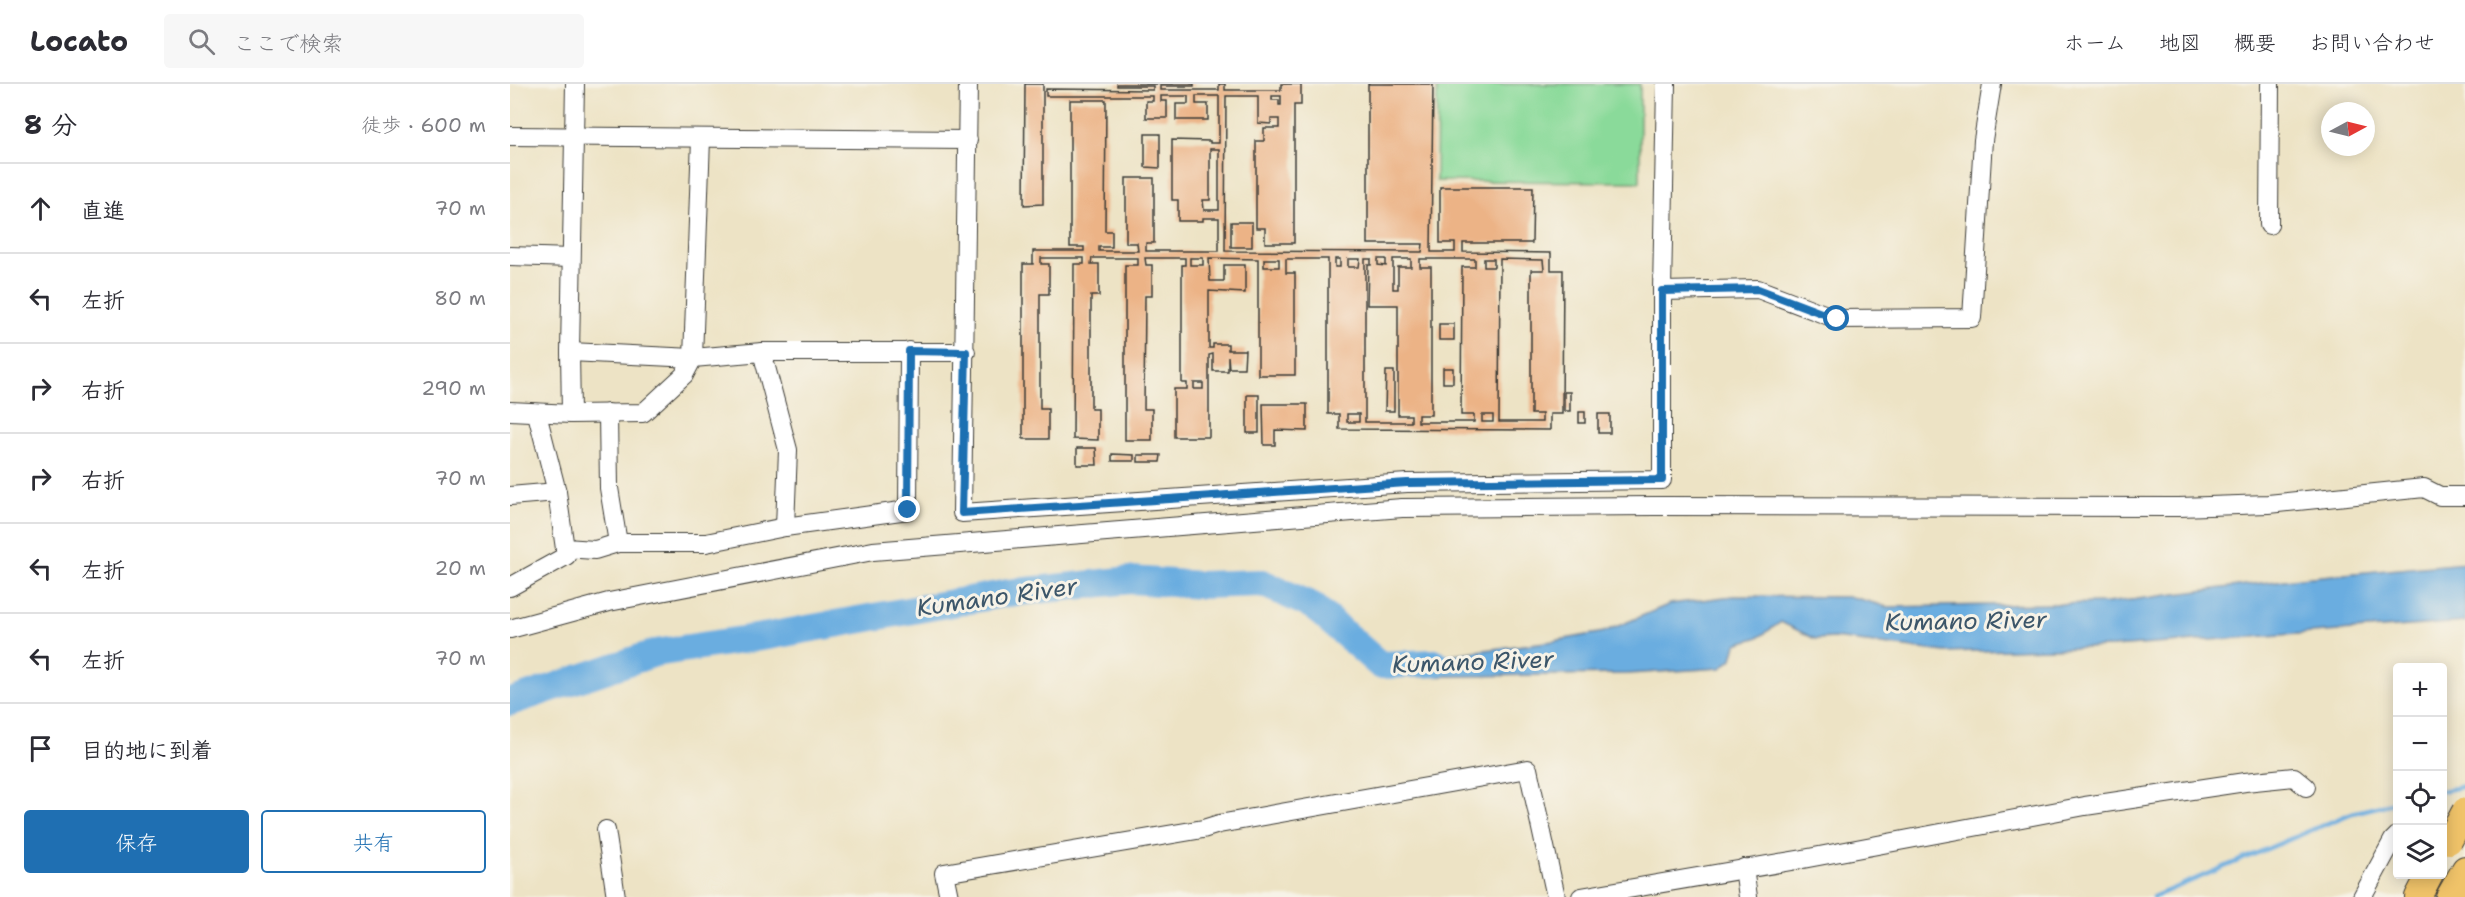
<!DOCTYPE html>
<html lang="ja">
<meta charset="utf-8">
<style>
body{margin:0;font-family:"Shantell Sans","Klee One",sans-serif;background:#f7f7f7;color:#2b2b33}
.controls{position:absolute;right:18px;bottom:18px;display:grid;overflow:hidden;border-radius:6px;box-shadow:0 3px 15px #0003}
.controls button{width:54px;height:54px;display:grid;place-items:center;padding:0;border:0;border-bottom:2px solid #e1e1e2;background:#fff;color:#2b2b33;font:30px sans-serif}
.compass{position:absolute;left:1811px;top:18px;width:54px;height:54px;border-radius:50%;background:#fff;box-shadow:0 3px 15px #0003;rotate:83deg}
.stop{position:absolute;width:18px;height:18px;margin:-14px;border:4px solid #1f6fb2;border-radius:50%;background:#fff}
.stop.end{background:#1f6fb2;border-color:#fff;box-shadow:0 2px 6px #0008}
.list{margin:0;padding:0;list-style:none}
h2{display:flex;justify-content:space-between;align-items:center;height:78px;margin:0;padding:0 24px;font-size:26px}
h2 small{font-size:20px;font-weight:400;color:#7c7c81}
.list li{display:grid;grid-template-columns:39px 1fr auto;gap:18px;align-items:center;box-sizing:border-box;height:90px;padding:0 24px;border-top:2px solid #e1e1e2}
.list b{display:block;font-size:22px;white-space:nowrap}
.list em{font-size:20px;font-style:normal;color:#7c7c81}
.actions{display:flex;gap:12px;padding:18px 24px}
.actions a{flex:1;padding:14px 0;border:2px solid #1f6fb2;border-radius:6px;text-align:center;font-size:21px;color:#1f6fb2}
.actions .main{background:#1f6fb2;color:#fff}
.icon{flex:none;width:33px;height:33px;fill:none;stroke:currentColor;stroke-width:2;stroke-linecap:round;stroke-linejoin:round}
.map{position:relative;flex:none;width:1955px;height:813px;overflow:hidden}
header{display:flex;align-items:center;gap:36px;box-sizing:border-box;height:84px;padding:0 30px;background:#fff;border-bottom:2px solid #e1e1e2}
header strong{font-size:28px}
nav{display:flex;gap:33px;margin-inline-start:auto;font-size:21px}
.search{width:420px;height:54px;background:#f7f7f7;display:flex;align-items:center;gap:15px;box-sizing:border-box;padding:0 21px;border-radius:6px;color:#7c7c81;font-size:22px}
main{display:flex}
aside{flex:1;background:#fff}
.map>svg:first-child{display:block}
.green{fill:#8ada9a;stroke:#537b5b;stroke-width:1.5}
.water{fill:#6bade0;stroke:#44647e;stroke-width:1.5}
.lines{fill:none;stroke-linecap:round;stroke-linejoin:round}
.stream{stroke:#6bade0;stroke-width:4.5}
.river{stroke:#6bade0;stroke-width:28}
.building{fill:#ecb386;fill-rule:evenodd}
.minor-casing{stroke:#3b3a35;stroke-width:20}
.highway-casing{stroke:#3b3a35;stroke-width:28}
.minor{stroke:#fff;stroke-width:18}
.highway{stroke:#f0c369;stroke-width:26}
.highway-bridge-casing{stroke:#3b3a35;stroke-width:28;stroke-linecap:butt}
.highway-bridge{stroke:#f0c369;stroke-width:26}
.route{stroke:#1f6fb2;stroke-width:8}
.labels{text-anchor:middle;stroke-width:6;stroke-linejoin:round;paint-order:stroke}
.water-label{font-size:24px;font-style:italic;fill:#3c566a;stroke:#f7f3e8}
</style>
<header>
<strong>Locato</strong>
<div class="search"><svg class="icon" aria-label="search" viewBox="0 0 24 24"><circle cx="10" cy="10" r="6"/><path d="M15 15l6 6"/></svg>ここで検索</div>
<nav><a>ホーム</a><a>地図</a><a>概要</a><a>お問い合わせ</a></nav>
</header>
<main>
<aside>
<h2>8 分<small>徒歩 · 600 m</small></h2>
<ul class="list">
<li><svg class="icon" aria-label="ahead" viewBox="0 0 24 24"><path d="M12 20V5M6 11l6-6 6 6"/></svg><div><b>直進</b></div><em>70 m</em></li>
<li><svg class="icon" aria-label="left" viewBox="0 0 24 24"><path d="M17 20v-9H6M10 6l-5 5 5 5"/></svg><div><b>左折</b></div><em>80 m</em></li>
<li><svg class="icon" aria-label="right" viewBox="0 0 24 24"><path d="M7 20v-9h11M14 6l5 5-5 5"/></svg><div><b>右折</b></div><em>290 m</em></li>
<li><svg class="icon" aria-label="right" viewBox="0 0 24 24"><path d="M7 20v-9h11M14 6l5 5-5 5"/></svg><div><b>右折</b></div><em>70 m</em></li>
<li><svg class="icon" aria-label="left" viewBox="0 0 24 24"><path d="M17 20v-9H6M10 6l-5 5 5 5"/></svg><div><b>左折</b></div><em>20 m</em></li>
<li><svg class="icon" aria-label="left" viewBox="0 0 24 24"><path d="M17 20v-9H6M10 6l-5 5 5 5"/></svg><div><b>左折</b></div><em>70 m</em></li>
<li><svg class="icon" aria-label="arrive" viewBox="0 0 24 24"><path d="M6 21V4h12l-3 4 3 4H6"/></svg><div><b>目的地に到着</b></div></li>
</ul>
<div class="actions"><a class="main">保存</a><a>共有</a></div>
</aside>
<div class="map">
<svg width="1955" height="813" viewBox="0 0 1955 813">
<rect width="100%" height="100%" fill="#f7f3e8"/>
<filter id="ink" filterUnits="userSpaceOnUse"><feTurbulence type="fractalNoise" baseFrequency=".0167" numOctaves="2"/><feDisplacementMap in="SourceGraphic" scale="12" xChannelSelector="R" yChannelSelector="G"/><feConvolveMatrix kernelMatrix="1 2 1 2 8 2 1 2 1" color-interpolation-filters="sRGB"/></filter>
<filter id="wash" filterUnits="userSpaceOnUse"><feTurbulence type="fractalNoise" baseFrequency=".008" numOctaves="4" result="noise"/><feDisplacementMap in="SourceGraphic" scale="24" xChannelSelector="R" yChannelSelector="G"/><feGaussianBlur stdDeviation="1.35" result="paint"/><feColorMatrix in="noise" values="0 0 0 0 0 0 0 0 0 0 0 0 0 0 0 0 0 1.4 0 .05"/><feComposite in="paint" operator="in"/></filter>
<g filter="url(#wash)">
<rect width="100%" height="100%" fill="#ede3c5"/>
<polygon class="green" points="927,0 1130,0 1130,98 926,97"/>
<polygon class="water" points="1955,479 1955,538 1602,563 1435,568 1325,554 1305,555 1271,538 1249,553 1226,560 1222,575 1211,584 1118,590 880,593 890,577 1044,557 1094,548 1160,520 1223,512 1342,513 1378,523 1597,519 1790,494"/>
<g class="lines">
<g class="stream">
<polyline points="1932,707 1955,702"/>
<polyline points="1643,813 1842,729 1888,718"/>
</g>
<polyline class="river" points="0,618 145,569 258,552 498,509 621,496 690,501 752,499 803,522 870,581 926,579"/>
</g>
<g id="blocks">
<g class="building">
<polygon points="515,0 533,0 533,120 514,121"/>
<path d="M607 0H684V2H650V6H709V0H715V6H771V0H791V21H784V159H755V144H746V57H754V44H769V35H761V40L748 39V12H716L715 167 912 168 913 160H858V0H923L921 168H945V159H930V103H1023L1022 159H953V168L1041 169V186H1053L1052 330H1040V346L829 345V330H818V175H776V189H785V291H748V175L699 174 700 197H714V181H735V209L699 207V264H703V260H718V266H735L734 284H719L718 272V287H703V270L699 271V353H664V305H677V299H672V181H675V174H635L636 181H642V212H635L634 325H642V356H615V181H628V174H582L581 180H589V212H581V325H588V356L563 355 564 180H574V174H531V180H539V210H530V325H538V355H513V180H523V167H574V163H560V16H596L595 147H602V163H589V167H628L627 159H616V94H644V159H636V167H709V134H693V137H668V116H662V56L700 57V59H709V12H686V20H698V36H666V20H678V12H651V17H657V34H636V17H643V12H536V5L643 6V2H607ZM762 12H771V21H769V16H762ZM700 65H709V126H694L693 116H700ZM680 174H693V181H680ZM754 175H769V183H754ZM825 175H830V183H825ZM838 175H850L849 183H838ZM855 175H861V181H858L857 221H888V331H901V338H855ZM868 175H876V182L868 181ZM883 175H901V183H888V205H883ZM910 175H965V183H952L951 331H964V338H908V331H921V183H910ZM974 175H984V183H974ZM990 175 1033 176 1034 186H1021V330H1032V338H989ZM684 299H693V305H684ZM837 330H849V338H837ZM972 331H983V338H972Z"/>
<polygon points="635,50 650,50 650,84 635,83"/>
<rect x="721" y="138" width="21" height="25"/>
<rect x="929" y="240" width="15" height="16"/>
<rect x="933" y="284" width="10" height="15"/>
<polygon points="876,287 884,287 884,327 875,327"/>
<rect x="1054" y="308" width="6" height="19"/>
<rect x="737" y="311" width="12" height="38"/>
<polygon points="753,320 797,320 797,347 765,346 765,361 754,361"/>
<rect x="1069" y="328" width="6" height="11"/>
<rect x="1088" y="330" width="12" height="19"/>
<polygon points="567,364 586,364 587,381 567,381"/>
<polygon points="602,370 624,371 624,377 602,377"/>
<polygon points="628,371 651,371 650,378 628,378"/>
</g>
</g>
</g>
<g filter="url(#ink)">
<use href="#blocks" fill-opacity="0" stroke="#3b3a35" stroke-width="1.5"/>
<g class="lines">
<defs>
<g id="minor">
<polyline points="458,0 452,429 897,399 1152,396 1152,207 1156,0"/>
<polyline points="0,52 458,56"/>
<polyline points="1759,141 1760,0"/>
<polyline points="0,172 61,174"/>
<polyline points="1152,207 1248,205 1327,235 1462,234 1473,56 1482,0"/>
<polyline points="60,268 183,274 252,268 456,268"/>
<polyline points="252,268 278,366 275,443"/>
<polyline points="0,327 61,330 133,329 174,291 183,274 191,55"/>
<polyline points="98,329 99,404 108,459 196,459 275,443 398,426 399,267"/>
<polyline points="61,330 60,268 65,0"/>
<polyline points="0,412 47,408"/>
<polyline points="55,464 85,466 108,459"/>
<polyline points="0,503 56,472 47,408 27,330"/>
<polyline points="0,545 99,518 363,467 892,424 1145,422 1669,423 1758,420 1914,404 1930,412 1955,412"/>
<polyline points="96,746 106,813"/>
<polyline points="1234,784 1238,813"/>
<polyline points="439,813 434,789 693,745 709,740 1018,685 1046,813"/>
<polyline points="1071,813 1293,775 1575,722 1735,698 1784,693 1796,703"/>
<polyline points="1852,813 1883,756 1888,751"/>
</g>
<g id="highway">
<polyline points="1908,813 1920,790"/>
<polyline points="1939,813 1955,785"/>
</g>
</defs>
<use href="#minor" class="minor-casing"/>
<use href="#highway" class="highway-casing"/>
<use href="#minor" class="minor"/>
<use href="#highway" class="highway"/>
<defs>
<polyline id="highway-bridge" points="1939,757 1955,727"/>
</defs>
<use href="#highway-bridge" class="highway-bridge-casing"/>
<use href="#highway-bridge" class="highway-bridge"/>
</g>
</g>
<g class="lines" filter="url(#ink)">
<polyline class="route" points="398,426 399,267 456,268 452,429 897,399 1152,396 1152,207 1248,205 1327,235"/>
</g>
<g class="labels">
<g class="water-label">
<text transform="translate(487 513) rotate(-8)" y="8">Kumano River</text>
<text transform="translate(1456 537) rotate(-1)" y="8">Kumano River</text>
<text transform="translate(963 578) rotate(-2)" y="8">Kumano River</text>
</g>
</g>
</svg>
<div class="controls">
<button>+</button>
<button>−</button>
<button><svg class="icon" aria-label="locate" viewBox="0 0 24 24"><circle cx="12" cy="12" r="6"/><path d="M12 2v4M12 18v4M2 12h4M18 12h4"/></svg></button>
<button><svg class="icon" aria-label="layers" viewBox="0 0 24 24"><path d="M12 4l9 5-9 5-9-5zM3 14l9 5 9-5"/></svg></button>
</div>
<svg class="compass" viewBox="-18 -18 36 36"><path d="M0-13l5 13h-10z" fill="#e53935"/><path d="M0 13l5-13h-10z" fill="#7c7c81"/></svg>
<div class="stop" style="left:1327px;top:235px"></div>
<div class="stop end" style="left:398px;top:426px"></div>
</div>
</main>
